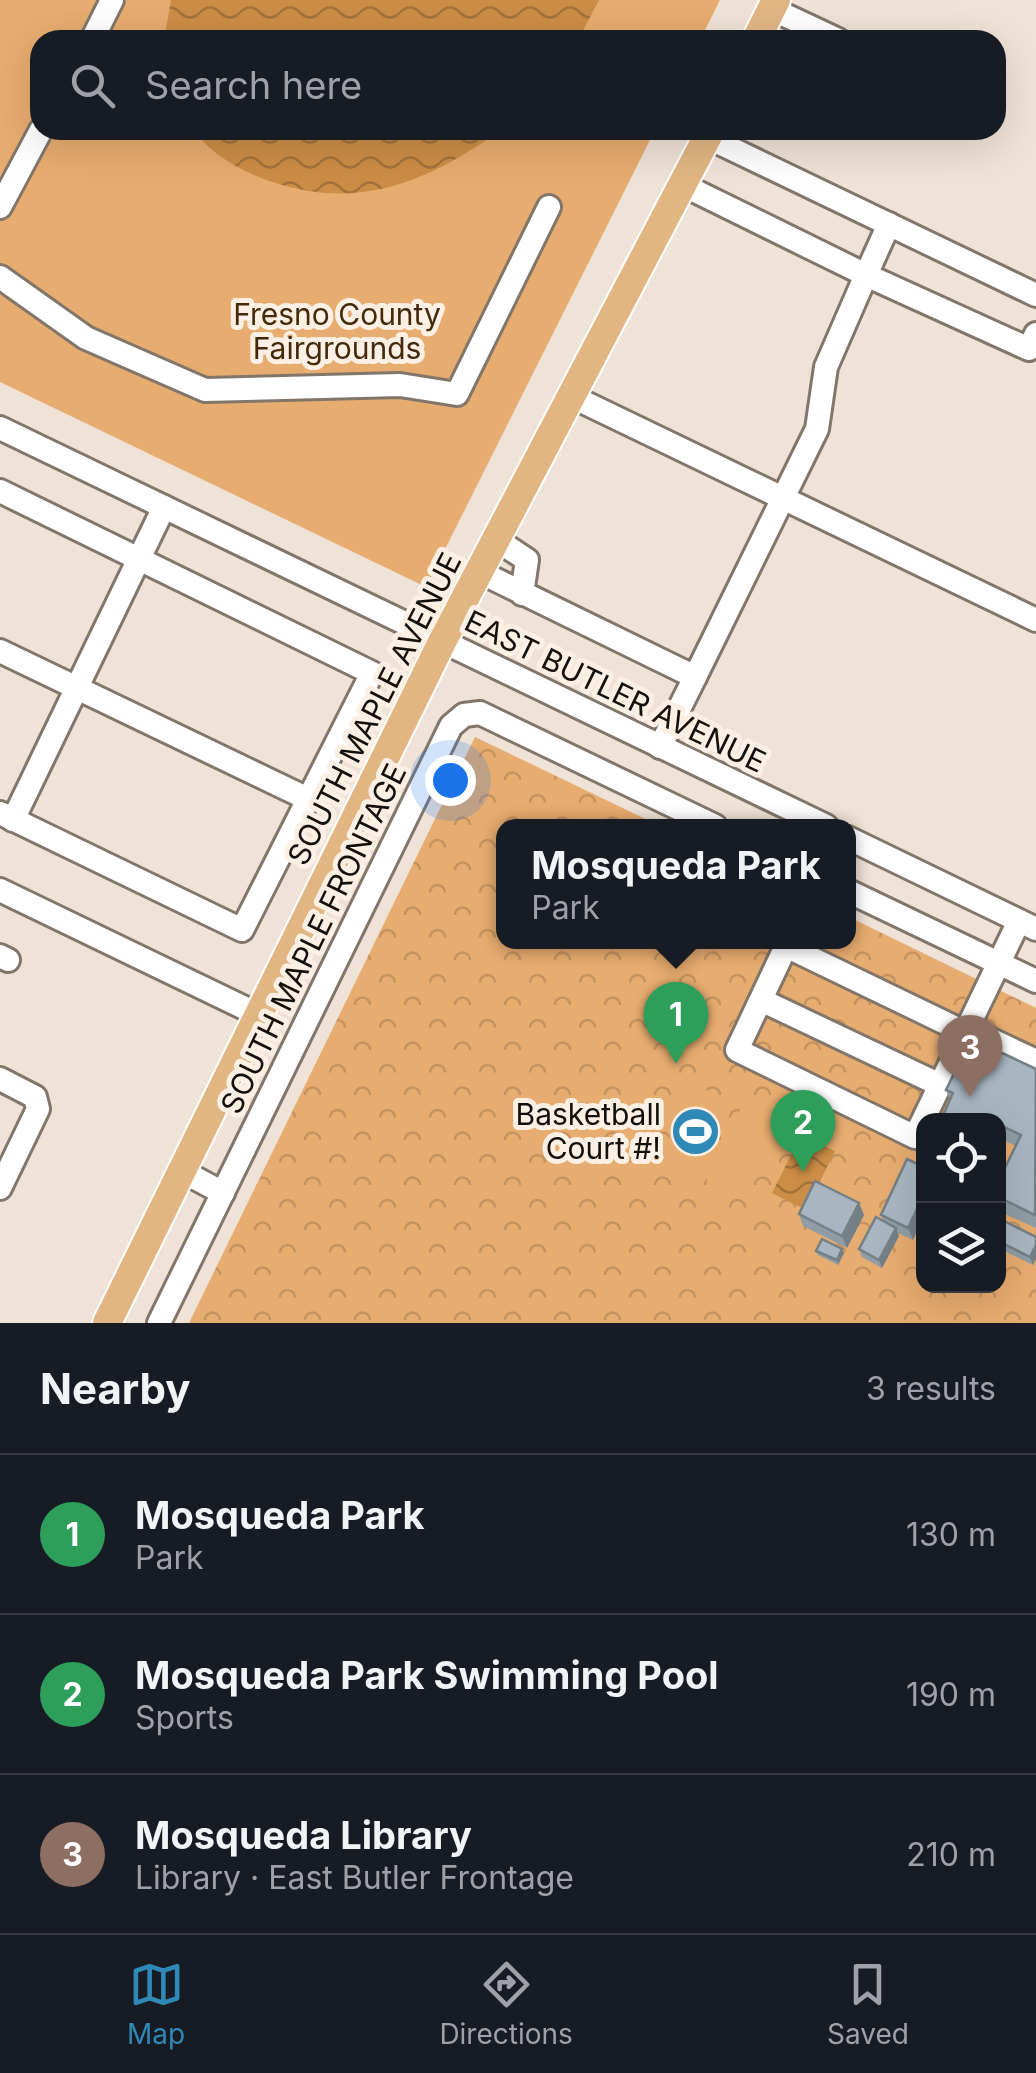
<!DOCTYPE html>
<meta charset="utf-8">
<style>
body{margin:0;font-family:Inter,sans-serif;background:#242831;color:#f1f3f6}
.controls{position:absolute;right:30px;bottom:30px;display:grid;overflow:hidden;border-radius:20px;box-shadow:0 10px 40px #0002}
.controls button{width:90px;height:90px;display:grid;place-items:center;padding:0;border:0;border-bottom:2px solid #363941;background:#171b24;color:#f1f3f6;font:50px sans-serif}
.you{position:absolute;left:450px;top:780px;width:35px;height:35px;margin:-25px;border:8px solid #fff;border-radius:50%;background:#1a73e8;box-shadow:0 0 0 15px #1a73e833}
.badge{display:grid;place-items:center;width:65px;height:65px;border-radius:50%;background:#2f89b6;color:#fff;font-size:32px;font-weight:700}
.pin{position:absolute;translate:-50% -82px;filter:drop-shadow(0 2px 5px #0008)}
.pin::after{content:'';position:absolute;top:52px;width:35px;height:30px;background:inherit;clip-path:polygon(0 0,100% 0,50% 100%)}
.popup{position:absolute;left:496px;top:819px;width:360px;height:130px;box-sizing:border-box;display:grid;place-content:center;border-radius:20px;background:#171b24;filter:drop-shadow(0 2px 8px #0005);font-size:32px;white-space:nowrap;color:#9ea1a6}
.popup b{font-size:38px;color:#f1f3f6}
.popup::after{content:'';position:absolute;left:50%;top:100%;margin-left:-20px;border:20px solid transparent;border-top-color:#171b24}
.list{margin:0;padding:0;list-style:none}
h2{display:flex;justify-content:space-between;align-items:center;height:130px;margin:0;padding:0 40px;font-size:42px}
h2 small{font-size:32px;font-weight:400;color:#9ea1a6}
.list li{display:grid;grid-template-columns:65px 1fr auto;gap:30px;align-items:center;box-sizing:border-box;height:160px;padding:0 40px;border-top:2px solid #363941}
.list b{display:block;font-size:38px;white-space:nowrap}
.list p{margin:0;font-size:32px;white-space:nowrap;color:#9ea1a6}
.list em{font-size:32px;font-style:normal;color:#9ea1a6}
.icon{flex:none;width:55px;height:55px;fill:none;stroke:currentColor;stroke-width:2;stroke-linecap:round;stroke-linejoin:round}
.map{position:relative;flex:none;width:1036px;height:1323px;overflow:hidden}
.search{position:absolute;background:#171b24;box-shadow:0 10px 40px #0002;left:30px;right:30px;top:30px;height:110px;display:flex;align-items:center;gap:25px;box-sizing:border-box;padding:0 35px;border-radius:30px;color:#9ea1a6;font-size:38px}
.sheet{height:610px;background:#171b24}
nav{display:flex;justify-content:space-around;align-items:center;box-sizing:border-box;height:140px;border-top:2px solid #363941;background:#171b24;font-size:28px;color:#9ea1a6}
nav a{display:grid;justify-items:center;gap:5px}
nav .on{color:#2f89b6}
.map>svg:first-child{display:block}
.park{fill:url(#park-crowns);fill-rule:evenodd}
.pitch{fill:#e7ac6f}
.water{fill:url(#water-waves)}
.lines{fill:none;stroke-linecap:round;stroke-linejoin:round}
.minor-casing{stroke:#82766b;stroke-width:28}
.major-casing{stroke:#fff;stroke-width:32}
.minor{stroke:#fff;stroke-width:22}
.major{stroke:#e1b683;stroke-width:28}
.wall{fill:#909da5}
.shaded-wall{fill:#757f86}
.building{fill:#a7b6c0;stroke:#757f86;stroke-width:2.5}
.labels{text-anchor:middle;stroke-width:10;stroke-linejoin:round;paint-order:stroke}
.park-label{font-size:30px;fill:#442a0b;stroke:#fcefe3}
.street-label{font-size:30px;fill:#130f0a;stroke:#fcefe3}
.poi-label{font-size:30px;fill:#130f0a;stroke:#fcefe3;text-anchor:end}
</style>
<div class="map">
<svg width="1036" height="1323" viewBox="0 0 1036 1323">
<defs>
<pattern id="park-crowns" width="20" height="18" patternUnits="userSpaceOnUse" patternTransform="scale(2.5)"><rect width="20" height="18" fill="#e7ac6f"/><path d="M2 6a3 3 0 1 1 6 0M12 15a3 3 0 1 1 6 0" fill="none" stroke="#c5935f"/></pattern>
<pattern id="water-waves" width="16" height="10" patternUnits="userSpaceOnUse" patternTransform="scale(2.5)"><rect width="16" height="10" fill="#cc8d46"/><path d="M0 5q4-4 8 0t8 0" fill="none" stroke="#a47239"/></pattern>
</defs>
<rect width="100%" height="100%" fill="#efe2d6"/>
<path class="park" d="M475 737 660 826H503V942H848L849 917 1036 1008V1323H189ZM924 1120H998V1286H924Z"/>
<g class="pitch">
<polygon points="0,0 720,0 700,40 40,40 40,130 655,130 426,587 0,382"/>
<polygon points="695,1085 734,1104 698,1179 658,1160"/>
<polygon points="741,1108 781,1126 746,1200 706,1181"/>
</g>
<g class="water">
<polygon points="171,0 599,0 578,40 164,40"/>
<path d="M194 130H501C422 186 350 214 256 176 233 166 208 151 194 130Z"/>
<polygon points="801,1135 835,1151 806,1210 772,1193"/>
</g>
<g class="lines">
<defs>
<g id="minor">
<polyline points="772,9 838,40"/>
<polyline points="92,40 112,0"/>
<polyline points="707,137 1036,295"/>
<polyline points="0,207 41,130"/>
<polyline points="889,224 866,275 1029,349 1036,334"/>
<polyline points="0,277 86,338 205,390 400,385 457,394 549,207"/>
<polyline points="573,397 1036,620"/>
<polyline points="0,428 826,826"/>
<polyline points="0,491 372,673 242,930 0,813"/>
<polyline points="497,540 527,560 522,594"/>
<polyline points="480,572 695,677 817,429 826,367 866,275 683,185"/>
<polyline points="0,651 308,799"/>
<polyline points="660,747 695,677"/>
<polyline points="13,820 164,507"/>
<polyline points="848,838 1036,929"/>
<polyline points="0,890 259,1015"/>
<polyline points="848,891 1036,981"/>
<polyline points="788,942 737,1050 915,1137 1019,921"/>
<polyline points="786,946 962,1031"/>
<polyline points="0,956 8,960"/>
<polyline points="761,1000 938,1084"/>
<polyline points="964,1027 1036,1061"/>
<polyline points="0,1079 35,1097 38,1109 0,1188"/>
<polyline points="182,1171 223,1193"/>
<polyline points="159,1323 451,726 464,715 480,713 715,826"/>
</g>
<g id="major">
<polyline points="756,40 776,0"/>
<polyline points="107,1323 442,642 711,130"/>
</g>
</defs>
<use href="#minor" class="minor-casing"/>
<use href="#major" class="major-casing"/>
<use href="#minor" class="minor"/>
<use href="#major" class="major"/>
</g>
<g class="wall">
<polygon points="951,1061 1036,1069 1036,1228 998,1211 998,1182 1016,1146 998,1138 998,1120 950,1100 946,1090 955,1071"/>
<polygon points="907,1159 913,1240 898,1233 899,1236 882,1268 862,1257 859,1249 883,1221 881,1215"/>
<polygon points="859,1203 864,1215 847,1248 803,1226 799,1214"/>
<polygon points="998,1227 1036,1237 1033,1265 998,1248"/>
<polygon points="816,1251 844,1253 838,1265 818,1255"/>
</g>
<g class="shaded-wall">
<polygon points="924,1194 924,1216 913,1240 908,1228"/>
<polygon points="859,1203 864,1215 847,1248 842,1236"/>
<polygon points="896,1228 899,1236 882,1268 879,1260"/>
<polygon points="1036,1245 1036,1259 1033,1265 1030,1257"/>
<polygon points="842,1249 844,1253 838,1265 837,1260"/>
</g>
<g class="building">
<polygon points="964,1035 1036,1069 1035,1215 998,1197 998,1182 1021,1135 998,1124 998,1120 941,1120 953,1093 946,1090 958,1065 951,1061"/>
<polygon points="907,1159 924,1167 924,1194 908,1228 881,1215"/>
<polygon points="815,1181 859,1203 842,1236 799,1214"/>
<polygon points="876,1217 896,1228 879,1260 859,1249"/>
<polygon points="1002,1220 1036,1237 1036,1245 1030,1257 998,1241 998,1227"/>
<polygon points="822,1239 842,1249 837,1260 816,1251"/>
</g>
<defs>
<symbol id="stadium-disc" viewBox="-11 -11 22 22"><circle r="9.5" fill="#2f89b6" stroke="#fcefe3"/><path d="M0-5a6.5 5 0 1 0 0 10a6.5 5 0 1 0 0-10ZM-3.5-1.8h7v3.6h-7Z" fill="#fff"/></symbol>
</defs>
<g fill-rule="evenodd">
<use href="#stadium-disc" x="668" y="1104" width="55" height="55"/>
</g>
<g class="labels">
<g class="park-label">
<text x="337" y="325">Fresno County<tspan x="337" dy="34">Fairgrounds</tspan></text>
</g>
<g class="street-label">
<text transform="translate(615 692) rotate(26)" y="10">EAST BUTLER AVENUE</text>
<text transform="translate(375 709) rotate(-63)" y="10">SOUTH MAPLE AVENUE</text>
<text transform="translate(314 939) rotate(-64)" y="10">SOUTH MAPLE FRONTAGE</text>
</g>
<g class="poi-label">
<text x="661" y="1125">Basketball<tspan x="661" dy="34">Court #!</tspan></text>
</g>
</g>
</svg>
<div class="controls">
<button><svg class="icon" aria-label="locate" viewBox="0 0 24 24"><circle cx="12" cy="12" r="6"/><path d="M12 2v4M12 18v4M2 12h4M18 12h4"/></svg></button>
<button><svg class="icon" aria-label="layers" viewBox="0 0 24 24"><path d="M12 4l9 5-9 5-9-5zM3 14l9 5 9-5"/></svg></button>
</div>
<div class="you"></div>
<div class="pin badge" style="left:676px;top:1064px;background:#2e9e5b">1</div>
<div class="popup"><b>Mosqueda Park</b>Park</div>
<div class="pin badge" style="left:803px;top:1172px;background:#2e9e5b">2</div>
<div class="pin badge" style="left:970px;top:1097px;background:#8d6e63">3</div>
<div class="search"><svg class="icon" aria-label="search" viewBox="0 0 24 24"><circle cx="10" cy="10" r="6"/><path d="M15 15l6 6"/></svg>Search here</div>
</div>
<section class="sheet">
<h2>Nearby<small>3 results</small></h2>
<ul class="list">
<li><span class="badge" style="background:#2e9e5b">1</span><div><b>Mosqueda Park</b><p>Park</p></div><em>130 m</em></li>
<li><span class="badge" style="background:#2e9e5b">2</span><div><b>Mosqueda Park Swimming Pool</b><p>Sports</p></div><em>190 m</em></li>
<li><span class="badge" style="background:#8d6e63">3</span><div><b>Mosqueda Library</b><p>Library · East Butler Frontage</p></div><em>210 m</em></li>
</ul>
</section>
<nav>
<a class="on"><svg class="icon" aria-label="map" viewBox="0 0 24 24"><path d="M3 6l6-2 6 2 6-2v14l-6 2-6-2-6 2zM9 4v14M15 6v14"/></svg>Map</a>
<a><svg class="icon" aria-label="directions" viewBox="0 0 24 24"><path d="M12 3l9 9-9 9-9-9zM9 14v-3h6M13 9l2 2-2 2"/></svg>Directions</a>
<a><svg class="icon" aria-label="saved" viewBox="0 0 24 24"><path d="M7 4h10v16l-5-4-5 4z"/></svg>Saved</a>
</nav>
